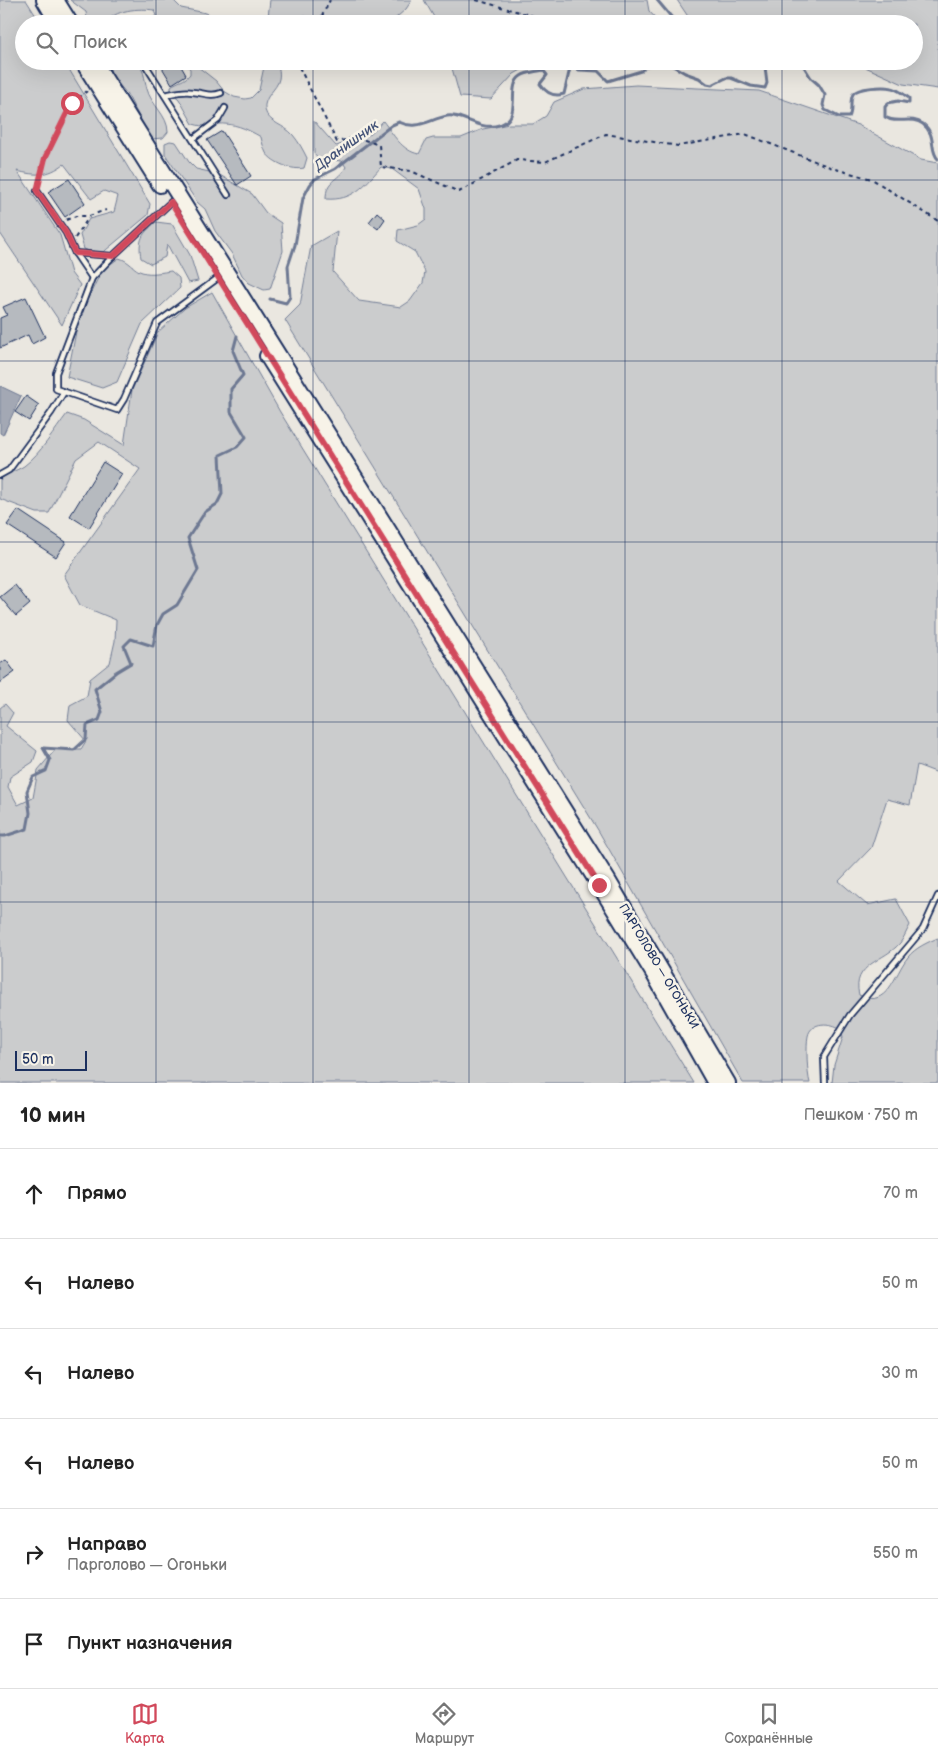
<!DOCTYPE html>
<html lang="ru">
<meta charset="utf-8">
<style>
body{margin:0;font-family:"Balsamiq Sans",sans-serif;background:#f2f2f2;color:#222}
.scale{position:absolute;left:15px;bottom:12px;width:72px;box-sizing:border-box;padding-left:5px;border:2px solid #1b2f5e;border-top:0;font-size:14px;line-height:18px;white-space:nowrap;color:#1b2f5e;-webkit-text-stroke:4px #f7f3e8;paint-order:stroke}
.stop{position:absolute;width:15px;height:15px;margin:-11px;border:4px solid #d1495b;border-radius:50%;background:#fff}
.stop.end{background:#d1495b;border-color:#fff;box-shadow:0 1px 5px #0008}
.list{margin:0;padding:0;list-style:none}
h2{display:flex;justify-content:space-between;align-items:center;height:65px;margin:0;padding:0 20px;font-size:21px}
h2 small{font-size:16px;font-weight:400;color:#767676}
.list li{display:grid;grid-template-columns:32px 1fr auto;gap:15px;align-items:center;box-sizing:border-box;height:90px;padding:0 20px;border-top:1px solid #e0e0e0}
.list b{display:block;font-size:19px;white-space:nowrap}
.list p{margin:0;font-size:16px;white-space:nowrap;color:#767676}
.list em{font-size:16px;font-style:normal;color:#767676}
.icon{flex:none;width:28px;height:28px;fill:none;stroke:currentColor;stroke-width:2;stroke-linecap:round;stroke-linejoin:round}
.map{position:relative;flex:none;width:938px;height:1083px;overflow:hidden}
.search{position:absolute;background:#fff;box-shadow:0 5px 20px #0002;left:15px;right:15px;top:15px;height:55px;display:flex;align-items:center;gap:12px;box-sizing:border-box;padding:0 18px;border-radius:28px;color:#767676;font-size:19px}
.sheet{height:605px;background:#fff}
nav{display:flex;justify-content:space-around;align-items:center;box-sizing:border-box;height:70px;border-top:1px solid #e0e0e0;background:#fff;font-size:14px;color:#767676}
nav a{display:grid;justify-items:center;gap:2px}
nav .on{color:#d1495b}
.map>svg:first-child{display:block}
.green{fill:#cbcccd;stroke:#737e96}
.water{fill:#a3a8b4;stroke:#6d7892}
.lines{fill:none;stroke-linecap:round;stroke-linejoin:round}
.stream{stroke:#6d7892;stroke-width:3}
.building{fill:#b6babf;stroke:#1b2f5e}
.service-casing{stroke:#1b2f5e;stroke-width:8}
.primary-casing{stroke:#1b2f5e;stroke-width:18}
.path{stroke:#1b2f5e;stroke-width:2;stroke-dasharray:4 4;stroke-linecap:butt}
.service{stroke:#f7f3e8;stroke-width:4.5}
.primary{stroke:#f7f3e8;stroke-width:14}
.route{stroke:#d1495b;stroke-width:6}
.grid{fill:none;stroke:#1b2f5e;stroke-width:1;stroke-opacity:0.55}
.labels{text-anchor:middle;stroke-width:5;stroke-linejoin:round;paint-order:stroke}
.street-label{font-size:12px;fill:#1b2f5e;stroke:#f7f3e8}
.water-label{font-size:14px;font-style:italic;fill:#445378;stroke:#f7f3e8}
</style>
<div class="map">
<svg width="938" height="1083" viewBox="0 0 938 1083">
<rect width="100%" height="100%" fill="#eae7e0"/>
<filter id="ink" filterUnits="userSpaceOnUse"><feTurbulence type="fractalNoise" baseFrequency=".02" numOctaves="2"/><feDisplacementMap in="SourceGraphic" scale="10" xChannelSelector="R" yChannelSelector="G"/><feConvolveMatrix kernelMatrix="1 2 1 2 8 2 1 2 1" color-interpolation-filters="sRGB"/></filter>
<g filter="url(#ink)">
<g class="green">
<path d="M0 0H26L41 24H24V61H64L150 204 148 215 100 255 84 249 80 235 89 219 114 212 118 196 104 191 91 199 64 164C48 176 36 176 17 171L60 235 71 273 80 285 62 325 0 233Z"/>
<path d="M70 0H173L181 8 206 13 232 24H142L156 16 154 10C140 8 113 9 106 24H88L86 12Z"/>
<path d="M270 0H412L406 9 389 24H316C309 14 301 15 290 18L289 24H270L268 17Z"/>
<polygon points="424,0 647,0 649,11 661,24 438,24"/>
<polygon points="677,0 938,0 938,89 903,84 852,61 914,61 914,24 693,24"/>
<path d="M114 61H134C145 67 144 79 147 89 151 105 168 115 168 132L163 138 151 139 127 94 111 75 110 67Z"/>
<path d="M185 61H197V66L216 81 224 91 234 97 245 99 251 98 259 90 265 62C276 59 281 68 279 79 277 90 263 96 265 110 268 123 285 125 293 135 299 142 303 150 307 158L304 168C293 171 273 163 266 153 264 149 262 142 261 137 245 128 235 123 216 124 205 124 206 128 193 124L179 99 171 92V86C178 81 185 81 190 74V69Z"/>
<polygon points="450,61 538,61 514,74 491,99 460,97"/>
<path d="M636 85 759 91 858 125 921 160 938 163V773L917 765 910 805 887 799 871 848 839 881 867 905 896 899 910 925C907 930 904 938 900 943 885 961 851 964 859 995 888 1010 894 974 908 957 915 948 928 942 938 938V1083H832L834 1065 843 1037 841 1029C831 1022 811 1021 808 1036 806 1045 807 1073 810 1083H743L598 830 285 320 300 305 311 246 337 231 333 272 359 301 401 307 410 301 423 283 425 272 415 252 397 241 398 230 418 225 426 219V209L419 189 392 169 381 167C364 186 353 201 326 199 326 179 337 182 346 167L342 161 319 159 314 153V121L336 146 371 134 383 121C393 134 402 151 419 154L426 140 433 138H461L483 129 509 124H533L546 116 554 102 584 89Z"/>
<polygon points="170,141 176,142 189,162 196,169 218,174 252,194 266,213 281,223 283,251 270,289 264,290 249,283 242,275 232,254 215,231 205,209 197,202 165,154 165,143"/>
<path d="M156 222 172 224 190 255 198 281 188 283 167 244 165 257 151 264 141 258C138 239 142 234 156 222Z"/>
<path d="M119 258C130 261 134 270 142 272 151 275 163 272 171 271L179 278 180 288 142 324 117 382 102 388 67 377 79 317 102 270Z"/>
<path d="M212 292 280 412 694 1083H0V708L5 704 13 713 6 726 37 751 33 762 10 777 8 787 18 805 33 798 38 770 56 749H81L86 741 68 720 70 705 87 696 90 679 110 663 115 641 116 620 80 605 64 575 140 469 99 442 76 459 49 513H37L0 499V480C7 473 16 471 24 466 41 453 54 431 67 414L84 420 124 445 132 390 158 332 185 308Z"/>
</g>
<polygon class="water" points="0,386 21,396 3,435 0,433"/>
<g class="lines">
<g class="stream">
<polyline points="657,0 673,19 675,24"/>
<path d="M787 61 803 65 811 78 819 85 825 95 823 105 825 110 839 117H849C853 110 849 101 853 94 858 87 884 86 892 88 898 89 904 95 909 98V103L898 101 888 103 885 107V117C897 125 911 115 923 124 937 135 929 150 938 159"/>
<polyline points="679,62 679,61"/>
<path d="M270 299 286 303 290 297 288 266 295 245 303 198 310 185 315 179 335 169 392 125 399 122C417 131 430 119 447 116 460 113 477 129 495 126 526 121 504 87 521 76 527 72 536 72 543 70L547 75 540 84C546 93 554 97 564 94L570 68 573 66 579 70 598 71 608 81 641 71 646 66 666 62 685 73 699 78 707 84 712 85 726 78H731L751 86 765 88 767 83 765 67 769 61"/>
<polyline points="0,836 5,836 27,829 30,813 27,791 33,777 46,771 50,760 43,748 74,750 86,739 87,725 99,720 102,712 95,689 116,672 131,663 124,646 131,639 153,646 157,625 163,614 177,605 198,570 188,538 205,512 217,504 222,494 220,455 237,447 246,437 231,412 231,389 243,375 233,351 237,336"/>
</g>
</g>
<g class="building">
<polygon points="158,61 178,61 186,75 172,84"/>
<polygon points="222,131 251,176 237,185 207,140"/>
<polygon points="69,179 85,203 65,217 48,192"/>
<polygon points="377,212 385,219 378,229 369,222"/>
<polygon points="26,297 45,337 32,344 28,335 0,348 0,318 7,315 3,307"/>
<polygon points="26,396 39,405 29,421 15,412"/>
<polygon points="103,462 122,474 89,528 70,516"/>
<polygon points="18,510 66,542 56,557 7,525"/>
<polygon points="15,585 30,604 16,616 0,597"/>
<polygon points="6,660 15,672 0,683 0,664"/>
</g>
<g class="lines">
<defs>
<g id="service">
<polyline points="143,61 228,195"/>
<path d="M165 95C174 93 183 90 193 92 204 93 211 97 221 93"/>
<polyline points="193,139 218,120 225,108"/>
<polyline points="37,191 66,233 75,253 92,278"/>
<polyline points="171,202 113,256 92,278 56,373 56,389 117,410 124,399 157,323 218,278"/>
<polyline points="75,253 113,256"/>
<polyline points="0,475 9,470 51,413 64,392"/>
<polyline points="825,1083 824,1057 850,1015 923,929 938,896"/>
</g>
<g id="primary">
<polyline points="44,0 58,24"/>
<polyline points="56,0 71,24"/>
<polyline points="82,61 160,185"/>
<polyline points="94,61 608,880 728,1083"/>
<polyline points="267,356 599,885 653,973 715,1083"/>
</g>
</defs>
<use href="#service" class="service-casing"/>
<use href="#primary" class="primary-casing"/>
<g class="path">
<polyline points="476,0 537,17"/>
<polyline points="318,24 330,0"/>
<polyline points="304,61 299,67 337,142 356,137 379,145 381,167 411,171 459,192 517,160 545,162 606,134 678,146 745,134 835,169 872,179 938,221"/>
<polyline points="38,184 45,158 73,103 87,91"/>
<polyline points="66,220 76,216 89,216 106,210"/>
<polyline points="75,238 89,217"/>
</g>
<use href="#service" class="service"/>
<use href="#primary" class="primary"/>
</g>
</g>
<g class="lines" filter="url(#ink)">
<polyline class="route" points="72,103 45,158 37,191 66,233 75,253 113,256 171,202 599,885"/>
</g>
<path class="grid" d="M156 0V24M313 0V24M469 0V24M625 0V24M782 0V24M156 61V1083M313 61V1083M469 61V1083M625 61V1083M782 61V1083M0 180H938M0 361H938M0 542H938M0 722H938M0 902H938"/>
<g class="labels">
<g class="street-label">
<text transform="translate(659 966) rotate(59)" y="4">ПАРГОЛОВО — ОГОНЬКИ</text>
</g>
<g class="water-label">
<text transform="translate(346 145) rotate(-36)" y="5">Дранишник</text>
</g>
</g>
</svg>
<div class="scale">50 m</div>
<div class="stop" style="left:72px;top:103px"></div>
<div class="stop end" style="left:599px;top:885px"></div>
<div class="search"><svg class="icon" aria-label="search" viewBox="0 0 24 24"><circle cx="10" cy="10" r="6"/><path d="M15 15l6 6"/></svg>Поиск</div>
</div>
<section class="sheet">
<h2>10 мин<small>Пешком · 750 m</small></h2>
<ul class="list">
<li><svg class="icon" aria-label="ahead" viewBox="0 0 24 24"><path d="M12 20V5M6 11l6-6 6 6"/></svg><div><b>Прямо</b></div><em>70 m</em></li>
<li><svg class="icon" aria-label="left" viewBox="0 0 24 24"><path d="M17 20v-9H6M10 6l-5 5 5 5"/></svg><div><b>Налево</b></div><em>50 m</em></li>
<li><svg class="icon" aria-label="left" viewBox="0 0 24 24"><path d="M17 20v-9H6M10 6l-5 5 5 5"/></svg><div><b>Налево</b></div><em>30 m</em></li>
<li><svg class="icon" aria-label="left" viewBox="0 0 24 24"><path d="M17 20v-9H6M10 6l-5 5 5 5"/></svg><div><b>Налево</b></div><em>50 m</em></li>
<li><svg class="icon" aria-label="right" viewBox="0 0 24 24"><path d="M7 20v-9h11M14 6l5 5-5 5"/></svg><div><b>Направо</b><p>Парголово — Огоньки</p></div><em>550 m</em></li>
<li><svg class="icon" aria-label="arrive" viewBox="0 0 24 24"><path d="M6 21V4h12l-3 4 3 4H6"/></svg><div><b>Пункт назначения</b></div></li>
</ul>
</section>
<nav>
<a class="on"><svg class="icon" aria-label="map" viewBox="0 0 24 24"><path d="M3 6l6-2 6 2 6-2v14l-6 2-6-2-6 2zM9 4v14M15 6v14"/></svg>Карта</a>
<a><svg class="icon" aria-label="directions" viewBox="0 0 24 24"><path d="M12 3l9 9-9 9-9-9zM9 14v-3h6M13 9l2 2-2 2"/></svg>Маршрут</a>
<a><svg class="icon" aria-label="saved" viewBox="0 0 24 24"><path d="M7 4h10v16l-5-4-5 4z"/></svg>Сохранённые</a>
</nav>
